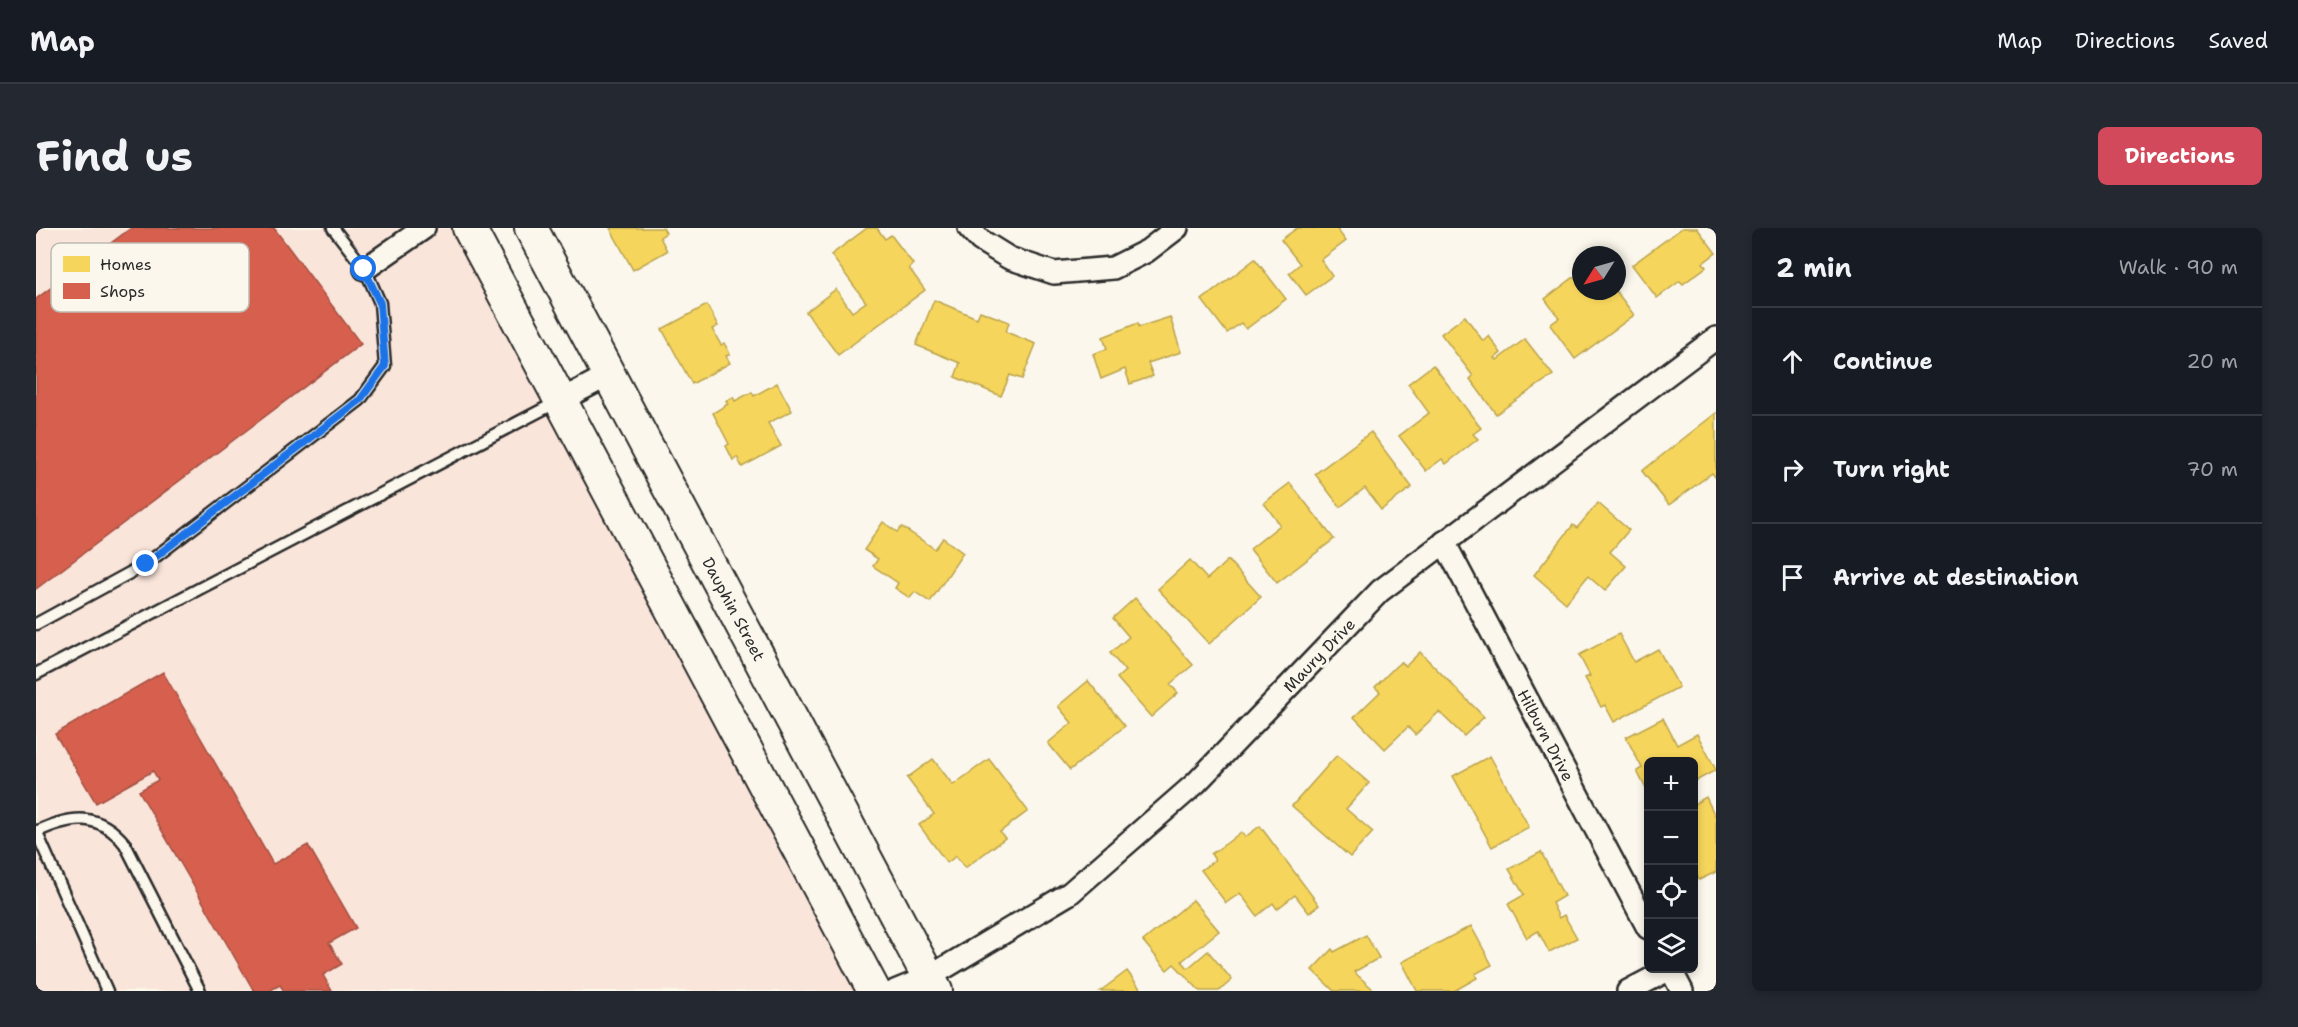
<!DOCTYPE html>
<meta charset="utf-8">
<style>
body{margin:0;font-family:"Shantell Sans",sans-serif;background:#242831;color:#f1f3f6}
.controls{position:absolute;right:18px;bottom:18px;display:grid;overflow:hidden;border-radius:9px;box-shadow:0 3px 9px #0003}
.controls button{width:54px;height:54px;display:grid;place-items:center;padding:0;border:0;border-bottom:2px solid #363941;background:#171b24;color:#f1f3f6;font:30px sans-serif}
.compass{position:absolute;left:1536px;top:18px;width:54px;height:54px;border-radius:50%;background:#171b24;box-shadow:0 3px 9px #0003;rotate:233deg}
.stop{position:absolute;width:18px;height:18px;margin:-14px;border:4px solid #1a73e8;border-radius:50%;background:#fff}
.stop.end{background:#1a73e8;border-color:#fff;box-shadow:0 2px 6px #0008}
.list{margin:0;padding:0;list-style:none}
h2{display:flex;justify-content:space-between;align-items:center;height:78px;margin:0;padding:0 24px;font-size:26px}
h2 small{font-size:20px;font-weight:400;color:#9ea1a6}
.list li{display:grid;grid-template-columns:39px 1fr auto;gap:18px;align-items:center;box-sizing:border-box;height:108px;padding:0 24px;border-top:2px solid #363941}
.list b{display:block;font-size:22px;white-space:nowrap}
.list em{font-size:20px;font-style:normal;color:#9ea1a6}
.icon{flex:none;width:33px;height:33px;fill:none;stroke:currentColor;stroke-width:2;stroke-linecap:round;stroke-linejoin:round}
.map{position:relative;flex:none;width:1680px;height:763px;overflow:hidden;border-radius:9px}
header{display:flex;align-items:center;gap:36px;box-sizing:border-box;height:84px;padding:0 30px;background:#171b24;border-bottom:2px solid #363941}
header strong{font-size:28px}
nav{display:flex;gap:33px;margin-inline-start:auto;font-size:21px}
.intro{display:flex;align-items:center;justify-content:space-between;box-sizing:border-box;height:144px;padding:0 36px}
h1{margin:0;font-size:42px}
.button{padding:15px 27px;border-radius:9px;background:#d1495b;color:#fff;font-size:21px;font-weight:700}
main{display:flex;gap:36px;padding:0 36px}
aside{flex:1;background:#171b24;border-radius:9px;box-shadow:0 3px 9px #0003}
.map>svg:first-child{display:block}
.built{fill:#fae5da}
.homes{fill:#f6d55c;stroke:#b9a24d;stroke-width:1.5}
.shops{fill:#d6604d;stroke:#a35043;stroke-width:1.5}
.lines{fill:none;stroke-linecap:round;stroke-linejoin:round}
.lane-casing{stroke:#2b2b2b;stroke-width:15}
.street-casing{stroke:#2b2b2b;stroke-width:26}
.secondary-casing{stroke:#2b2b2b;stroke-width:36}
.lane{stroke:#fbf7ec;stroke-width:10}
.street{stroke:#fbf7ec;stroke-width:21}
.secondary{stroke:#fbf7ec;stroke-width:32}
.route{stroke:#1a73e8;stroke-width:8}
.labels{text-anchor:middle;stroke-width:6;stroke-linejoin:round;paint-order:stroke}
.street-label{font-size:16px;fill:#2b2b2b;stroke:#fbf7ec}
.key{fill:#fbf7ec;stroke:#bdbab2;stroke-width:1.5}
.key-label{font-size:16px;fill:#2b2b2b}
</style>
<header>
<strong>Map</strong>
<nav><a>Map</a><a>Directions</a><a>Saved</a></nav>
</header>
<div class="intro"><h1>Find us</h1><a class="button">Directions</a></div>
<main>
<div class="map">
<svg width="1680" height="763" viewBox="0 0 1680 763">
<rect width="100%" height="100%" fill="#fbf7ec"/>
<filter id="ink" filterUnits="userSpaceOnUse"><feTurbulence type="fractalNoise" baseFrequency=".0167" numOctaves="2"/><feDisplacementMap in="SourceGraphic" scale="12" xChannelSelector="R" yChannelSelector="G"/><feConvolveMatrix kernelMatrix="1 2 1 2 8 2 1 2 1" color-interpolation-filters="sRGB"/></filter>
<g filter="url(#ink)">
<polygon class="built" points="0,0 450,0 843,763 0,763"/>
<g class="homes">
<polygon points="574,0 627,0 630,5 624,9 631,23 597,42"/>
<polygon points="831,0 841,0 849,11 855,7 877,36 873,40 889,62 802,127 770,84 800,61 816,84 830,74 795,27"/>
<polygon points="1261,0 1300,0 1310,13 1285,32 1296,48 1270,67 1253,45 1264,36 1245,12"/>
<polygon points="1646,0 1661,0 1680,25 1667,35 1670,39 1647,56 1644,53 1621,70 1596,37"/>
<polygon points="1219,31 1250,71 1210,101 1205,95 1191,105 1166,72"/>
<polygon points="1542,46 1545,50 1545,63 1580,63 1598,87 1539,131 1514,97 1523,90 1509,71"/>
<polygon points="898,72 941,90 944,83 973,94 970,104 1000,116 986,151 974,147 965,168 919,149 924,135 880,117"/>
<polygon points="671,77 682,98 676,101 685,117 688,115 694,126 690,128 694,135 656,156 626,101"/>
<polygon points="1429,88 1447,113 1453,108 1465,125 1459,130 1461,132 1489,111 1517,147 1460,186 1434,151 1437,148 1405,106"/>
<polygon points="1134,89 1145,124 1112,135 1117,148 1094,156 1089,141 1065,151 1057,126 1071,121 1067,109 1102,95 1103,99"/>
<polygon points="1397,137 1445,200 1437,206 1442,211 1410,236 1406,231 1390,243 1363,208 1393,185 1372,156"/>
<polygon points="741,155 756,183 732,195 745,218 706,239 701,229 697,232 690,218 693,216 677,185 692,176 690,173 697,169 699,173 716,164 718,168"/>
<polygon points="1680,185 1680,250 1676,245 1633,277 1606,243"/>
<polygon points="1335,204 1376,259 1345,282 1329,260 1304,279 1279,246"/>
<polygon points="1254,255 1298,311 1241,355 1214,321 1244,297 1228,275"/>
<polygon points="1562,275 1593,302 1574,324 1590,338 1569,363 1552,348 1530,375 1498,347 1537,297 1541,300"/>
<polygon points="847,294 861,304 866,299 899,321 907,310 927,325 894,374 879,364 874,370 859,360 862,355 837,338 842,331 828,322"/>
<polygon points="1154,332 1171,351 1192,332 1225,369 1173,416 1122,361"/>
<polygon points="1099,370 1157,437 1134,456 1142,465 1115,489 1081,450 1089,443 1074,425 1093,409 1077,390"/>
<polygon points="1583,406 1598,434 1622,421 1643,459 1578,494 1569,477 1565,479 1549,450 1554,448 1543,427"/>
<polygon points="1384,424 1448,489 1428,508 1403,484 1379,507 1372,499 1349,521 1318,489 1344,464 1339,459 1360,438 1365,434 1370,438"/>
<polygon points="1052,453 1089,498 1034,542 1012,515 1036,495 1022,478"/>
<polygon points="1627,490 1641,517 1661,506 1680,542 1658,554 1658,534 1612,534 1612,565 1601,543 1606,540 1590,509"/>
<polygon points="1301,527 1333,555 1310,581 1337,604 1314,629 1256,578"/>
<polygon points="1454,528 1493,599 1456,619 1417,548"/>
<polygon points="897,531 917,557 953,531 992,583 964,604 969,610 929,640 920,628 911,635 883,597 898,586 871,550"/>
<polygon points="1670,569 1680,590 1680,644 1663,652 1658,641 1658,576"/>
<polygon points="1224,598 1283,677 1273,685 1259,667 1241,681 1237,675 1221,688 1204,665 1190,675 1165,642 1179,632 1175,626 1191,615 1205,604 1209,609"/>
<polygon points="1505,624 1528,668 1516,675 1523,690 1528,687 1541,710 1513,724 1502,703 1491,710 1472,676 1488,667 1473,641"/>
<polygon points="1157,672 1183,703 1146,733 1152,740 1172,723 1196,752 1183,763 1164,763 1138,736 1131,742 1107,713"/>
<polygon points="1435,698 1456,737 1439,746 1441,750 1418,763 1381,763 1366,734"/>
<polygon points="1330,707 1343,730 1318,744 1339,763 1298,763 1276,742 1296,721 1298,724"/>
<polygon points="1091,743 1106,763 1064,763 1071,758"/>
</g>
<g class="shops">
<polygon points="95,0 238,0 325,116 0,361 0,71"/>
<polygon points="127,444 237,636 272,617 320,700 293,715 306,736 287,747 296,763 248,763 244,757 233,763 218,763 103,563 122,552 117,543 60,575 19,506"/>
</g>
<g class="lines">
<defs>
<g id="lane">
<polyline points="0,396 110,336 324,172 349,138 344,75 329,41 297,0"/>
<polyline points="0,446 523,173"/>
<polyline points="0,603 71,763"/>
<path d="M0 604C36 587 63 584 89 616L164 763"/>
</g>
<g id="street">
<polyline points="933,0 944,12 973,30 1018,45 1077,40 1111,23 1141,0"/>
<polyline points="329,41 388,0"/>
<polyline points="523,173 573,147"/>
<polyline points="1408,314 1612,700"/>
<polyline points="1634,740 1646,763"/>
<polyline points="859,763 893,749 1034,665 1160,555 1344,363 1680,110"/>
<polyline points="1592,763 1634,741"/>
</g>
<g id="secondary">
<polyline points="433,0 838,763"/>
<polyline points="495,0 900,763"/>
</g>
</defs>
<use href="#lane" class="lane-casing"/>
<use href="#street" class="street-casing"/>
<use href="#secondary" class="secondary-casing"/>
<use href="#lane" class="lane"/>
<use href="#street" class="street"/>
<use href="#secondary" class="secondary"/>
</g>
</g>
<g class="lines" filter="url(#ink)">
<polyline class="route" points="110,336 324,172 349,138 344,75 328,41"/>
</g>
<g class="labels">
<g class="street-label">
<text transform="translate(698 381) rotate(62)" y="6">Dauphin Street</text>
<text transform="translate(1283 427) rotate(-46)" y="6">Maury Drive</text>
<text transform="translate(1510 507) rotate(62)" y="6">Hilburn Drive</text>
</g>
</g>
<rect x="15" y="15" width="198" height="69" rx="9" class="key"/>
<rect x="27" y="28" width="27" height="16" fill="#f6d55c"/>
<rect x="27" y="55" width="27" height="16" fill="#d6604d"/>
<g class="key-label">
<text x="64" y="42">Homes</text>
<text x="64" y="69">Shops</text>
</g>
</svg>
<div class="controls">
<button>+</button>
<button>−</button>
<button><svg class="icon" aria-label="locate" viewBox="0 0 24 24"><circle cx="12" cy="12" r="6"/><path d="M12 2v4M12 18v4M2 12h4M18 12h4"/></svg></button>
<button><svg class="icon" aria-label="layers" viewBox="0 0 24 24"><path d="M12 4l9 5-9 5-9-5zM3 14l9 5 9-5"/></svg></button>
</div>
<svg class="compass" viewBox="-18 -18 36 36"><path d="M0-13l5 13h-10z" fill="#e53935"/><path d="M0 13l5-13h-10z" fill="#9ea1a6"/></svg>
<div class="stop" style="left:328px;top:41px"></div>
<div class="stop end" style="left:110px;top:336px"></div>
</div>
<aside>
<h2>2 min<small>Walk · 90 m</small></h2>
<ul class="list">
<li><svg class="icon" aria-label="ahead" viewBox="0 0 24 24"><path d="M12 20V5M6 11l6-6 6 6"/></svg><div><b>Continue</b></div><em>20 m</em></li>
<li><svg class="icon" aria-label="right" viewBox="0 0 24 24"><path d="M7 20v-9h11M14 6l5 5-5 5"/></svg><div><b>Turn right</b></div><em>70 m</em></li>
<li><svg class="icon" aria-label="arrive" viewBox="0 0 24 24"><path d="M6 21V4h12l-3 4 3 4H6"/></svg><div><b>Arrive at destination</b></div></li>
</ul>
</aside>
</main>
